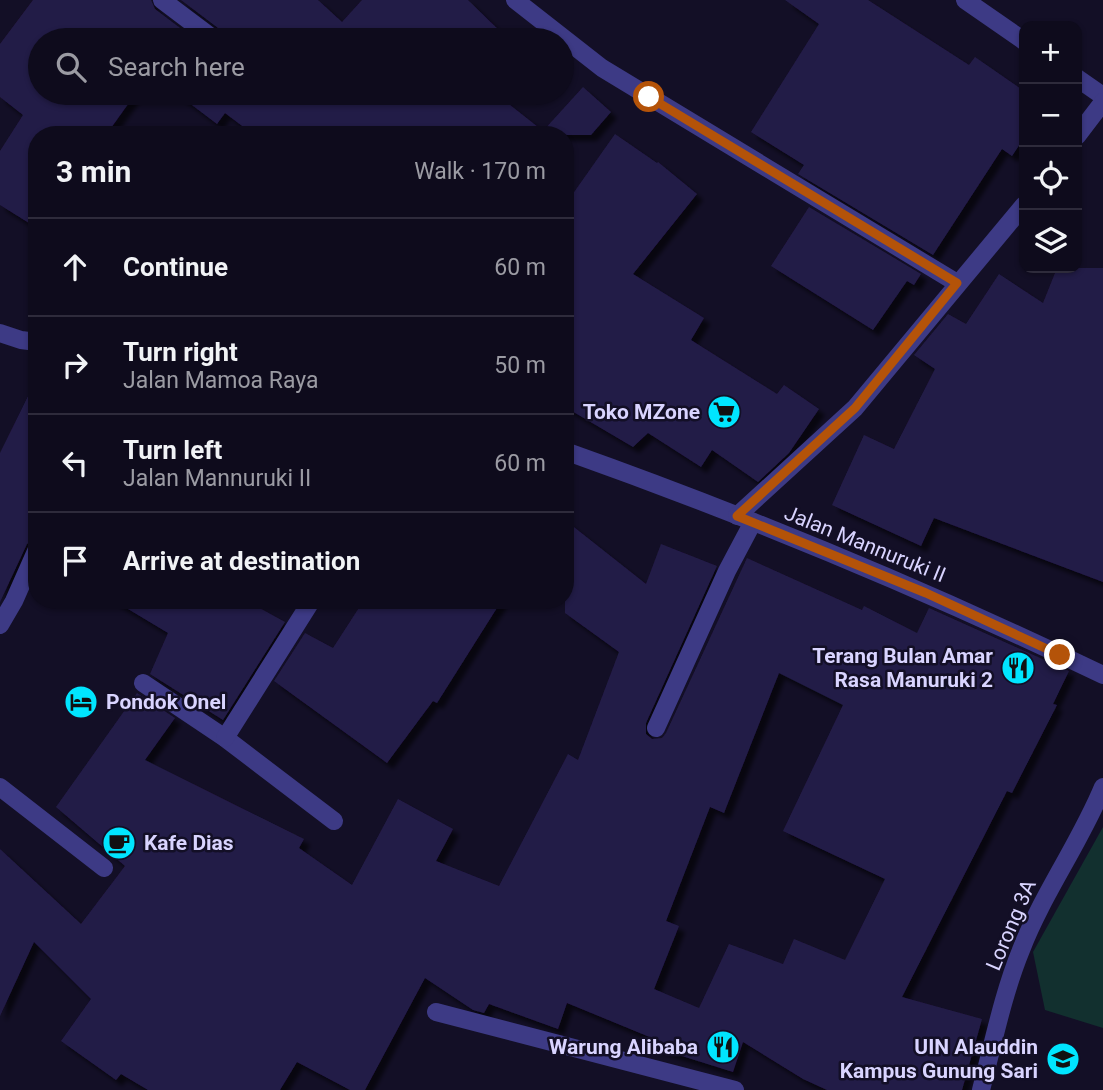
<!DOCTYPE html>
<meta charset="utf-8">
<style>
body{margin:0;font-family:Roboto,sans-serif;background:#1c1929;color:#f1f3f6}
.controls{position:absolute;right:21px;top:21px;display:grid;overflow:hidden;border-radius:14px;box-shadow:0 2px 5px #0004}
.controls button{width:63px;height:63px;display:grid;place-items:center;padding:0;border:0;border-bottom:2px solid #2e2b3b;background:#0e0b1c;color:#f1f3f6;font:35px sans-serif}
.stop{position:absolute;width:21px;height:21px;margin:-16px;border:5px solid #b45309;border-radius:50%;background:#fff}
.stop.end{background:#b45309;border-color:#fff;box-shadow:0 2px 7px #0008}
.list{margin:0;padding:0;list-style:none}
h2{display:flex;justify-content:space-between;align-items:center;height:91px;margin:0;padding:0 28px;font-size:30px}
h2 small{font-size:23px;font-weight:400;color:#9b9ba3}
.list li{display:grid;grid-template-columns:46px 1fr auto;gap:21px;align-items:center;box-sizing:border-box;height:98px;padding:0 28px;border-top:2px solid #2e2b3b}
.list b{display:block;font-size:26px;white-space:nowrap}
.list p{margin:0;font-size:23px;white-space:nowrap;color:#9b9ba3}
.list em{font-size:23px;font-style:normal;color:#9b9ba3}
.icon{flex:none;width:38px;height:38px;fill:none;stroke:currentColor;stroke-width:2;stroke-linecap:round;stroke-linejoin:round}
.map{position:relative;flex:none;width:1103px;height:1090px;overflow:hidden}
.search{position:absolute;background:#0e0b1c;box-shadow:0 2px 5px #0004;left:28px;top:28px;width:546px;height:77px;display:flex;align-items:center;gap:18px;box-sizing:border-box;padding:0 24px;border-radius:38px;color:#9b9ba3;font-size:26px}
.panel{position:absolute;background:#0e0b1c;box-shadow:0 2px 5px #0004;left:28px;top:126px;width:546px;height:483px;border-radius:28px}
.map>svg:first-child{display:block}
.green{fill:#12302f}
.building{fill:#241b47;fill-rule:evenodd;filter:url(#shadow)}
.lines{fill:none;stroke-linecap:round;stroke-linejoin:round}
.minor{stroke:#3d3a85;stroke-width:18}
.route{stroke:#b45309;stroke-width:9}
.labels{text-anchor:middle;stroke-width:5;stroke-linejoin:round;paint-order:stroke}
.poi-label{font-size:21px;font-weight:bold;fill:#d9d4ff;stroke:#130f26;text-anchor:end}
.street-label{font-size:21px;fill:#d9d4ff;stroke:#130f26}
</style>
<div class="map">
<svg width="1103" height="1090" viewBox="0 0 1103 1090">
<defs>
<filter id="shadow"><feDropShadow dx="6" dy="6" stdDeviation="2" flood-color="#0009"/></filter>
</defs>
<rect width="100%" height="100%" fill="#130f26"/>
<polygon class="green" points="1103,827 1103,1028 1045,1010 1033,952"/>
<g class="building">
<polygon points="33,0 151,0 155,9 196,40 40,40 40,93 136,93 106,135 37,135 37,228 0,205 0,151 23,115 0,97 0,44"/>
<polygon points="181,0 318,0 342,22 362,0 468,0 509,40 226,40 222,31"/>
<polygon points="785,0 868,0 969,65 975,57 1024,91 1024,138 1012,156 1002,149 933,255 798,174 804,165 751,132 819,24"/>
<polygon points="583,87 611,112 591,135 254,135 225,113 217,124 176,93 495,93 543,131"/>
<polygon points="615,134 657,163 658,162 697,194 633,274 704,318 691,340 777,394 784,385 819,409 789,453 758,482 712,450 701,467 648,433 633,447 565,407 565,205"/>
<polygon points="809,207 921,274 914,285 907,281 873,330 771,266"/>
<polygon points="1057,268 1103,268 1103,582 934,518 921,546 832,505 864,435 894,449 935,369 914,355 948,314 966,324 999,274 1043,303"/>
<polygon points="37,378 37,535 27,544 0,602 0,453"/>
<path d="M565 520 646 584 661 544 717 566 646 723V734L652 739 662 738 666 733 747 558 862 610 864 606 917 633 929 608 1069 671 1053 704 1057 705 1012 793 1007 791 902 997 982 1019 962 1090H827L803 1079 743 1042 733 1072 650 1046 652 1038 567 1003 558 1029 489 1004 484 1013 473 1010 425 978 365 1090H350L297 1062 280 1090H148L121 1074 116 1080 61 1041 91 999 34 942 0 1016V849L81 924 125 866 56 807 137 693 175 718 145 760 304 839 299 848 352 885 398 799 453 829 436 861 499 886 568 754 578 760 619 652 565 613ZM779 673 843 705 783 831 885 879 845 960 794 939 783 964 729 944 699 1008 654 989 679 926 666 921 710 807 724 813Z"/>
<polygon points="113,600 245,600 285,622 223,720 150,674 168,633"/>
<polygon points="364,600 502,600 437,703 433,701 387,763 274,681 305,633 333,648"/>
</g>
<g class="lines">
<g class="minor">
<polyline points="162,0 215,40"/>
<polyline points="515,0 602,68 957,283"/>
<polyline points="965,0 1024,41"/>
<polyline points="1077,78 1103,96"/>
<polyline points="1077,136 1103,102"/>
<polyline points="0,333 21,340 37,342"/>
<path d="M565 451C748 516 928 591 1103 675"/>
<polyline points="737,516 855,408 1024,205"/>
<polyline points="0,625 14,601 37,549"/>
<polyline points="143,683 225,738 334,821"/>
<polyline points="656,728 727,571 753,522"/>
<polyline points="225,738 312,600"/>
<polyline points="0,787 104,868"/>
<polyline points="436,1012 735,1090"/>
<path d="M981 1090C993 1044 1003 994 1021 950 1043 893 1080 843 1103 787"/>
</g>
</g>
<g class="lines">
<polyline class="route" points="649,97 957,283 855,408 737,516 926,593 1060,655"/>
</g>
<defs>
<symbol id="supermarket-disc" viewBox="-11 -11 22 22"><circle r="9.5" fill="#00e5ff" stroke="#130f26"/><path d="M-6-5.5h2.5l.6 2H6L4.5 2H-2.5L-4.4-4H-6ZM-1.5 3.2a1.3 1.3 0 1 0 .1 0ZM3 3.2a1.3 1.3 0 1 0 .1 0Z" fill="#111"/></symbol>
<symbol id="restaurant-disc" viewBox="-11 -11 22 22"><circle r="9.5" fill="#00e5ff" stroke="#130f26"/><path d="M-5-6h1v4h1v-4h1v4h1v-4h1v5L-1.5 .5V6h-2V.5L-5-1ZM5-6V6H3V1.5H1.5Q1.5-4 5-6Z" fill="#111"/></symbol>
<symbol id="hotel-disc" viewBox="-11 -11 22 22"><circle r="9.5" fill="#00e5ff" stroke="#130f26"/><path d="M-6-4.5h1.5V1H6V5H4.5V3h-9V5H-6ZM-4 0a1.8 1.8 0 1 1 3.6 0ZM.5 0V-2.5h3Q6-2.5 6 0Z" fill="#111"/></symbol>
<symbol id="cafe-disc" viewBox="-11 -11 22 22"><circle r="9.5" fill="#00e5ff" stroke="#130f26"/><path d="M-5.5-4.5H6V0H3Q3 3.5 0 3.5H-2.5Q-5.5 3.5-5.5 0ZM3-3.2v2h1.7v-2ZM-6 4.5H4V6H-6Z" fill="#111"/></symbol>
<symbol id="university-disc" viewBox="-11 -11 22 22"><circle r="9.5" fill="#00e5ff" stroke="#130f26"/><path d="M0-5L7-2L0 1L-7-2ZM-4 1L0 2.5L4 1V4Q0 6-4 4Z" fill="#111"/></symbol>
</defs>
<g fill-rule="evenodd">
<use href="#supermarket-disc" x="705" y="393" width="38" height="38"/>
<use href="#restaurant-disc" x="999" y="649" width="38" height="38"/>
<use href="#hotel-disc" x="62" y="683" width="38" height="38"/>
<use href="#cafe-disc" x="100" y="824" width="38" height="38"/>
<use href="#restaurant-disc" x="704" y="1028" width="38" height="38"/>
<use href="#university-disc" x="1044" y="1040" width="38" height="38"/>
</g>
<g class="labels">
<g class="poi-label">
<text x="700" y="419">Toko MZone</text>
<text x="993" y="663">Terang Bulan Amar<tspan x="993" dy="24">Rasa Manuruki 2</tspan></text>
<text x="106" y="709" text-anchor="start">Pondok Onel</text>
<text x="144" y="850" text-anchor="start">Kafe Dias</text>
<text x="698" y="1054">Warung Alibaba</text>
<text x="1038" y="1054">UIN Alauddin<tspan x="1038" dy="24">Kampus Gunung Sari</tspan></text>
</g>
<g class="street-label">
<text transform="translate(865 544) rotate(22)" y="7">Jalan Mannuruki II</text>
<text transform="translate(1011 925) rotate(-67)" y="7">Lorong 3A</text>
</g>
</g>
</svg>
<div class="controls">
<button>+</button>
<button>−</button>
<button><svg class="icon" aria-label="locate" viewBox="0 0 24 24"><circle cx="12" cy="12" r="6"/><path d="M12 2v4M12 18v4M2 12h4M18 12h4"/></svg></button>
<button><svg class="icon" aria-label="layers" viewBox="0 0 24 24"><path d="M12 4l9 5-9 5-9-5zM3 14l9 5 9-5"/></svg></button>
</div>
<div class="stop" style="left:649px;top:97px"></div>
<div class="stop end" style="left:1060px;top:655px"></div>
<div class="search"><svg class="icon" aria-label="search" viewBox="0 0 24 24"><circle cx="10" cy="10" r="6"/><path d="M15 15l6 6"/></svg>Search here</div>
<section class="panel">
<h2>3 min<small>Walk · 170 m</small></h2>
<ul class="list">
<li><svg class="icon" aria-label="ahead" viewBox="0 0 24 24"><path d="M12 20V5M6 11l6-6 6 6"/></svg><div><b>Continue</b></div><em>60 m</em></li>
<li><svg class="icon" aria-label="right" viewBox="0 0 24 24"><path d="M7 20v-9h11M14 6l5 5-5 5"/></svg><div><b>Turn right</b><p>Jalan Mamoa Raya</p></div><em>50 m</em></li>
<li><svg class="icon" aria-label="left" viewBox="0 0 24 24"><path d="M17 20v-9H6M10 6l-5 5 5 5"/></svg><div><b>Turn left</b><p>Jalan Mannuruki II</p></div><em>60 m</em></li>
<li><svg class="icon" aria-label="arrive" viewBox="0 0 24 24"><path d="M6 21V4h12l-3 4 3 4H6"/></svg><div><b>Arrive at destination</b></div></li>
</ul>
</section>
</div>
